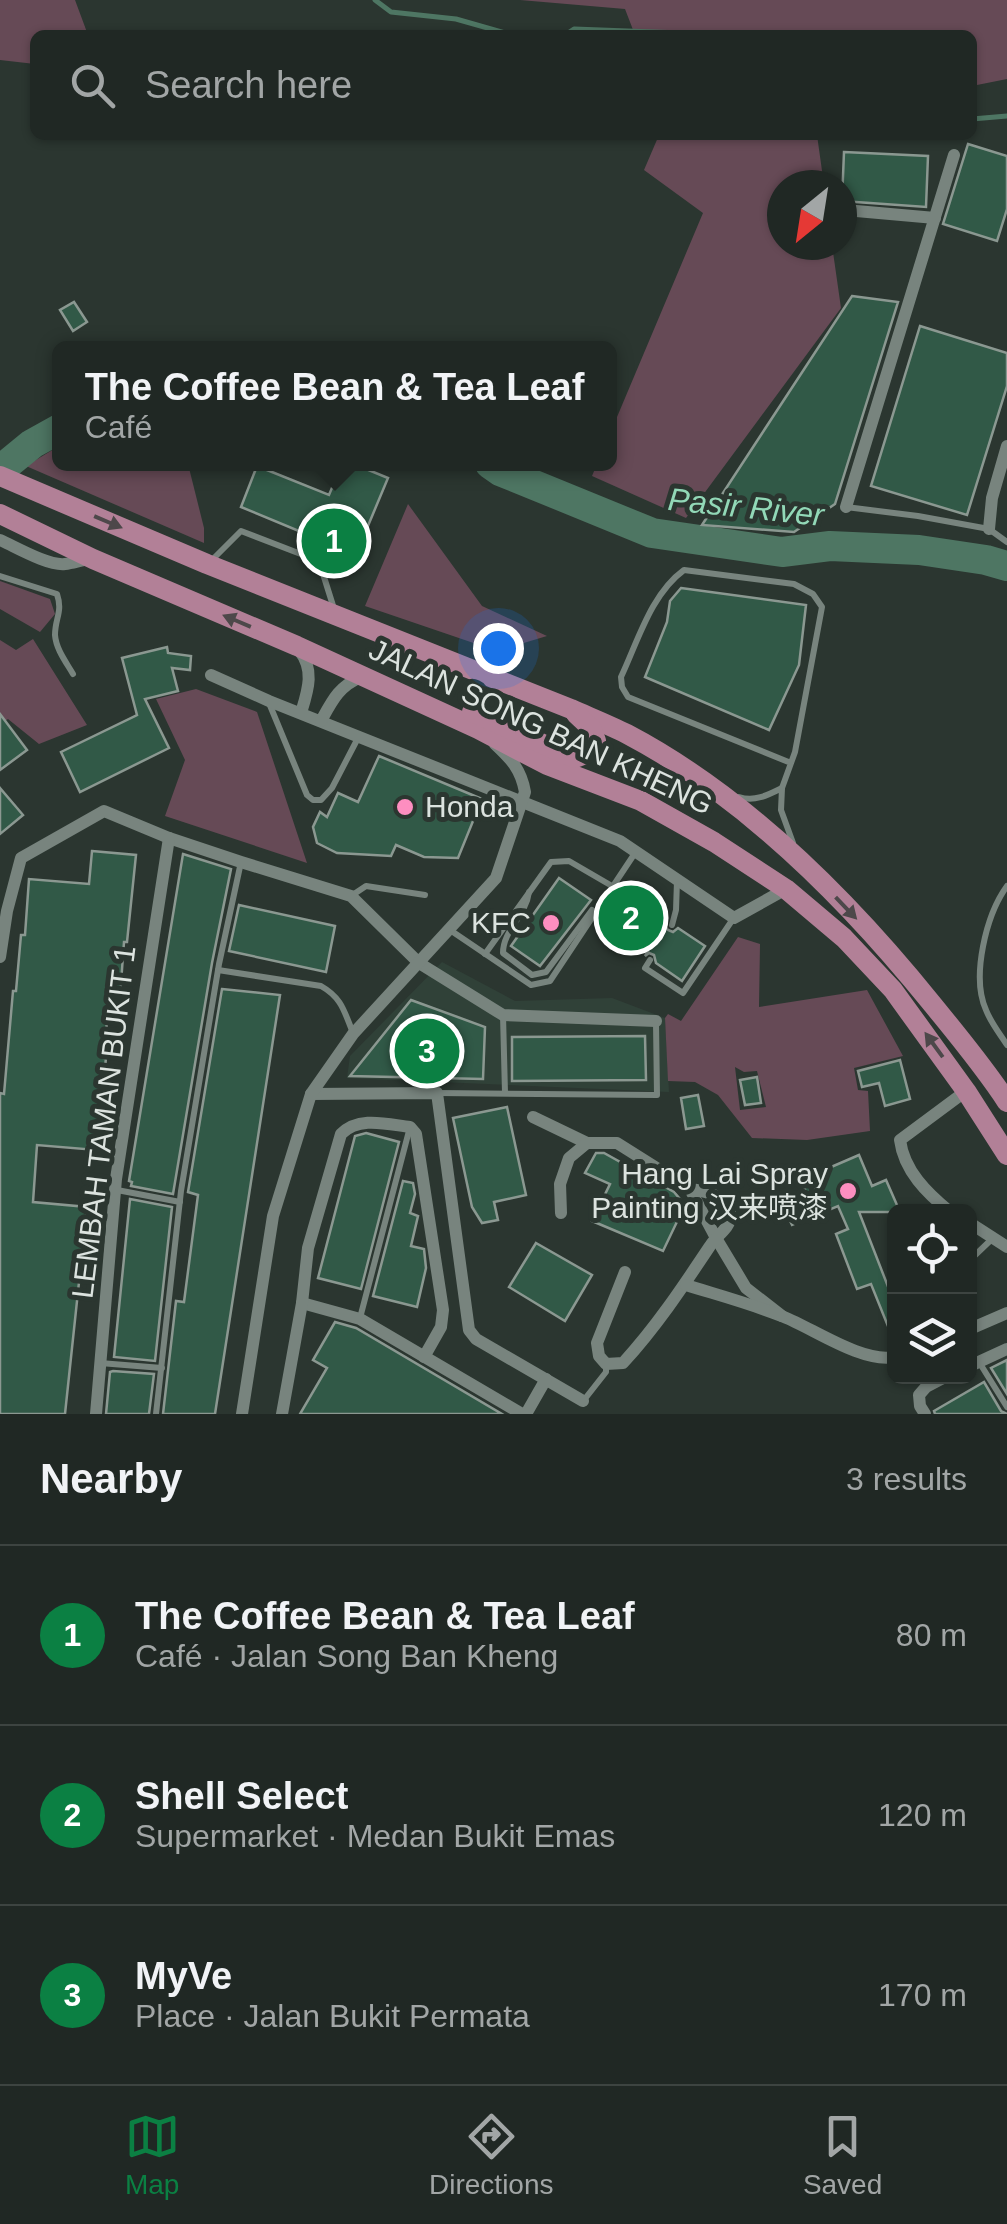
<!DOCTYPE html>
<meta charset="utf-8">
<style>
body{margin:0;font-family:Arial,"Noto Sans SC",sans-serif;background:#2d3431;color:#f1f3f6}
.controls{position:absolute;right:30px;bottom:30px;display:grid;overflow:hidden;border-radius:15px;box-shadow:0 2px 8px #0004}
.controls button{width:90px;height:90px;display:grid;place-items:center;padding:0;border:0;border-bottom:2px solid #3d4441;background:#202824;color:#f1f3f6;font:50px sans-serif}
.compass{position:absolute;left:767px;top:170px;width:90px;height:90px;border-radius:50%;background:#202824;box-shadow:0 2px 8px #0004;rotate:210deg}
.you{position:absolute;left:498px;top:648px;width:35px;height:35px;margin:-25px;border:8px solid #fff;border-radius:50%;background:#1a73e8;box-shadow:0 0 0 15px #1a73e833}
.badge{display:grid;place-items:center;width:65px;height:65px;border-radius:50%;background:#0b8043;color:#fff;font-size:32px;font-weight:700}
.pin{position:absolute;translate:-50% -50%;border:5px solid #fff;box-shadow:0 2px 10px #0006}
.popup{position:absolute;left:52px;top:341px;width:565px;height:130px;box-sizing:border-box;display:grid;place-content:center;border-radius:15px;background:#202824;filter:drop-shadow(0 2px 8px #0005);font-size:32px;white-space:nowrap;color:#a2a6a6}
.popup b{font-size:38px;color:#f1f3f6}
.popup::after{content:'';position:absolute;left:50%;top:100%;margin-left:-20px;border:20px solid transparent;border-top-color:#202824}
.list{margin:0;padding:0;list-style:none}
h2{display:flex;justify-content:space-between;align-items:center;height:130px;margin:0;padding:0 40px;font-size:42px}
h2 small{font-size:32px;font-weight:400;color:#a2a6a6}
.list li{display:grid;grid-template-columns:65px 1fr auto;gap:30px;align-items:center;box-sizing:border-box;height:180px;padding:0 40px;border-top:2px solid #3d4441}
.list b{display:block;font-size:38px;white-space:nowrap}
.list p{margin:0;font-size:32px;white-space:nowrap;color:#a2a6a6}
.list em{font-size:32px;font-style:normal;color:#a2a6a6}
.icon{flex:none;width:55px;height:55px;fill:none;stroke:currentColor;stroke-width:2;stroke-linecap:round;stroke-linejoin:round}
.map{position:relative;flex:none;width:1007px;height:1414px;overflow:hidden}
.search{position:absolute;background:#202824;box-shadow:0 2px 8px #0004;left:30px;right:30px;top:30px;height:110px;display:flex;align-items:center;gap:25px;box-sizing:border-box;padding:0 35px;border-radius:15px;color:#a2a6a6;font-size:38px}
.sheet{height:670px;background:#202824}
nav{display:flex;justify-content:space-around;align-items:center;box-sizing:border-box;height:140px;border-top:2px solid #3d4441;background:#202824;font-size:28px;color:#a2a6a6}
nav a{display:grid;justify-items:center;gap:5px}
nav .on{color:#0b8043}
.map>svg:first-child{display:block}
.built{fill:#304138}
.green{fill:#664a56;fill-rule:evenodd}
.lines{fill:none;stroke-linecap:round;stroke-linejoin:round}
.stream{stroke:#4e7663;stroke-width:5}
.river{stroke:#4e7663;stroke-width:30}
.building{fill:#315947;stroke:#8b9891;stroke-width:2.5}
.lane{stroke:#78847e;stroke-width:6}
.street{stroke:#78847e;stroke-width:12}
.primary{stroke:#b28097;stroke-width:20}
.oneway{fill:#4d484a}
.poi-dot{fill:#fd8ec0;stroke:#2b3630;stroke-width:4}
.labels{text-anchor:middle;stroke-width:10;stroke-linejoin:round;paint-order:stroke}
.street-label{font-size:30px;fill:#dce3df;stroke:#2b3630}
.poi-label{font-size:30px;fill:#dce3df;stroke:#2b3630;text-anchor:end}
.water-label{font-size:32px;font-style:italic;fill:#92d8b7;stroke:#2b3630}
</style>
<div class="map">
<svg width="1007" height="1414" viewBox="0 0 1007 1414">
<rect width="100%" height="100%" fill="#2b3630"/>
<polygon class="built" points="442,962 515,1001 612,998 665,1018 669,1092 347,1078 350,1056"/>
<g class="green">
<polygon points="0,0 75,0 88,35 35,35 35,64 0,60"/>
<polygon points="520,0 1007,0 1007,79 972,86 972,35 635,35 625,9"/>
<polygon points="659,135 817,135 824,185 782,185 782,245 832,245 841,308 686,518 592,476 597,464 609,464 609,436 703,213 644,170"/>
<polygon points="59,446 59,464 188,464 204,528 204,543 26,466"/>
<polygon points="408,504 482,606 547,636 497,651 365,606"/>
<polygon points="0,581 50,599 55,614 40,632 0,609"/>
<polygon points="33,639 87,725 39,744 8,719 0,724 0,640 16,650"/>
<polygon points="196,689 257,712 307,863 165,816 185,760 156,699"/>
<path d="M738 937 760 944 759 1007 867 990 903 1056 854 1068 858 1090 868 1091 870 1131 807 1140 752 1138 718 1095 695 1082 668 1081 665 1018 668 1014 681 1021ZM735 1067 744 1072 757 1071 766 1107 740 1110Z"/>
</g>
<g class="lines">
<g class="stream">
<polyline points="375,0 391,12 456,19 512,35"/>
<polyline points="565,35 574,29 735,35"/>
<polyline points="972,119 1007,116"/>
</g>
<g class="river">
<polyline points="490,464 500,471 652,533 782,552 830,546 919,550 986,560 1007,566"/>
<polyline points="0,470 32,444 59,429"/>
</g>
</g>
<g class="building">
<polygon points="968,144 1007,156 1007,209 997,241 943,224"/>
<polygon points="844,152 928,156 926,207 842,201"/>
<polygon points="852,296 898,302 835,504 794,532 702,525"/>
<polygon points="74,302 87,322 73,331 60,310"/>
<polygon points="920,326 1007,353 1007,386 967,515 871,486"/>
<polygon points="342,464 354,464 388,478 352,564 308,545 311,536 241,507 257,466 329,495"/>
<polygon points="681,588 806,605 799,665 769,730 645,677 667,622 670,601"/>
<polygon points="167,647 168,653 191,656 190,670 172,668 178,691 145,699 169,748 80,792 61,752 137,715 122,658"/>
<polygon points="0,714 27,750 0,770"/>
<polygon points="379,756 482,799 458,858 424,857 396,845 391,856 337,853 317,843 313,827 320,812 327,817 338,793 358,802"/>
<polygon points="0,788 23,815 0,834"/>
<polygon points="92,851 136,855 127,942 124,942 120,997 109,996 104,1058 106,1058 96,1150 37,1145 33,1202 87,1207 65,1414 0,1414 0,1093 4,1094 13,991 16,991 21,935 25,935 29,879 89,884"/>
<polygon points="183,854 231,869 212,963 173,1194 131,1186 132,1182 129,1181"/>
<polygon points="559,878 591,900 540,966 511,946"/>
<polygon points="632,898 666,920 665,926 668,930 673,932 678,928 705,946 682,981 656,963 654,955 649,953 645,956 648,951 613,927"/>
<polygon points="239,905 335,926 326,972 229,951"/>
<polygon points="222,989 280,995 215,1414 163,1414 176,1301 184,1302 198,1195 188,1192"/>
<polygon points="411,1000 485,1027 483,1079 350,1076"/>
<polygon points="645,1036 646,1080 512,1081 512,1037"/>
<polygon points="900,1060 910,1099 885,1106 879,1083 862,1087 858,1071"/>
<polygon points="757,1077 761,1103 745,1105 740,1080"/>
<polygon points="698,1095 704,1126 686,1129 681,1098"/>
<polygon points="507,1107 526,1195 494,1202 498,1220 482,1223 472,1207 453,1118"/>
<polygon points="366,1133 399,1142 361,1289 318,1278 355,1136"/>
<polygon points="596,1153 604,1153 674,1192 685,1205 663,1251 592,1221 610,1184 585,1173"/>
<polygon points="859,1155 872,1186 886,1180 900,1212 859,1212 894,1302 894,1341 871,1284 857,1289 836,1234 848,1229 838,1206 792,1225 784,1208 808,1197 801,1180"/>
<polygon points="403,1181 413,1183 415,1194 410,1213 418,1216 411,1246 424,1249 426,1268 417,1307 373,1296"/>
<polygon points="130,1199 172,1207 155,1361 114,1357"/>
<polygon points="536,1243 592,1275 565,1321 509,1287"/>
<polygon points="335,1322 356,1328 502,1414 300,1414 327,1368 313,1360"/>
<polygon points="1007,1360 1007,1394 991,1368"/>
<polygon points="113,1371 154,1374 149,1414 106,1414 110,1372"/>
<polygon points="984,1382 1001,1411 1007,1414 935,1414 934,1411"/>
</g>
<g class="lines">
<g class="lane">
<polyline points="846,507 918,516 989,529 1007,542"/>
<polyline points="212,560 241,531 319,561 335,612"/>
<path d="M0 576 57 594C63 612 55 618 55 635 56 649 66 662 73 674"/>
<polyline points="269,703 307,795 313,800 321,800 332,788 358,738"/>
<path d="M782 788 795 752 822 607 813 594 794 584 684 570C651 594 638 641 621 677L622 687 628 697 791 763"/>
<path d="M739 797C755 802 768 795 782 788L781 810 793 843"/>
<path d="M1007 886C986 915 971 977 986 1010 991 1023 1000 1034 1007 1045"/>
<path d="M529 892C526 916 503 930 503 953L532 975 546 972 592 910"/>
<polyline points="351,896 366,886 425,895"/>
<polyline points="672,925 676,910 677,881"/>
<polyline points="450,930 531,985 550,981 635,853"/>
<polyline points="485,954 551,862 569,861 612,886"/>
<polyline points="650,960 645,968 683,993 733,919"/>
<path d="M218 970 321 986C342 998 344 1011 353 1033"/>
<polyline points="503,1015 505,1093"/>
<polyline points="437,1093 657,1095 656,1023"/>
<polyline points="117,1190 180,1202"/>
<polyline points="970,1260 993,1238"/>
<polyline points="360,1318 410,1127"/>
<polyline points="979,1362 1007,1407"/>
<polyline points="100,1363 162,1368"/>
<polyline points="584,1400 606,1372 606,1365"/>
<polyline points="156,1414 181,1191 219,964 241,862"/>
</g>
<g class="street">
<polyline points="845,210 935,218"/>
<polyline points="846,507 954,155"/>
<polyline points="989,529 992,498 1007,446"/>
<path d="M0 540C16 547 48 566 65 564 74 563 81 560 91 559"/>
<path d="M299 650C315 670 308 690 301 713"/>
<polyline points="211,675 269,701 620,841 734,918 786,889"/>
<path d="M321 721C332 701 339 686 361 677"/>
<polyline points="0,957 7,911 21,858 104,811 169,838 241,862 351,896 419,963 503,1015 656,1021"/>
<polyline points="311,1094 437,1093 469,1330 476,1339 583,1401"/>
<polyline points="533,1117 587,1143"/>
<path d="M950 1212C927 1193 904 1171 900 1140L966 1091"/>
<polyline points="561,1213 560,1184 569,1158 587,1143 617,1143 690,1189 716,1238 746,1288 782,1316"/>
<polyline points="970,1223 1007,1247"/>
<path d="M625 1272 597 1343 599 1356 606 1364 623 1363C657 1326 684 1285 712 1243 718 1235 730 1227 730 1218 732 1197 706 1191 690 1189"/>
<path d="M686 1285C718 1295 752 1304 784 1317 814 1329 862 1363 894 1357"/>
<polyline points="302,1303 360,1319 522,1414"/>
<polyline points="970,1329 1007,1313"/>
<polyline points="970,1366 1007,1349"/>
<polyline points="96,1414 116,1179 169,838"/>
<path d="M242 1414 273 1216 311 1094 353 1034 496 878 525 792C521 769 511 759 495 744"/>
<path d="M282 1414 302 1303 308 1248 341 1134C359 1116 386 1124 410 1127L416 1134 443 1310 441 1327 424 1357"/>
<polyline points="526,1414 546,1379"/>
<polyline points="925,1414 920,1406 919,1395 926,1387 947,1376"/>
</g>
<g class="primary">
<path d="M0 476 207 564 571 709C589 717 609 725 627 734 745 796 850 902 933 1005 959 1037 985 1068 1007 1102"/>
<polyline points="0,514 93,559 297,646 478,729 547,765 641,801 714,842 786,889 844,938 893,990 966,1091 1007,1155"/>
<path d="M472 712 574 758C585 755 591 752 596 741L592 729 576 714"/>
</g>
</g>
<defs><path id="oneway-solid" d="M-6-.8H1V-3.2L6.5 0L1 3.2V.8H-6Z" transform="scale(2.5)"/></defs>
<g class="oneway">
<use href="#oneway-solid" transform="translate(108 522) rotate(23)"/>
<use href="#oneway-solid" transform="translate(237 621) rotate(-157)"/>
<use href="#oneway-solid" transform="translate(846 908) rotate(46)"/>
<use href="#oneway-solid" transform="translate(934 1045) rotate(-126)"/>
</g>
<g class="poi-dot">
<circle cx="405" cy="807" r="10"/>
<circle cx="551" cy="923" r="10"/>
<circle cx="848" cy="1191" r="10"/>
</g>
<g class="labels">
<g class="street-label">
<text transform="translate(541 727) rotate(25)" y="10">JALAN SONG BAN KHENG</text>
<text transform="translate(104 1122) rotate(-83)" y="10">LEMBAH TAMAN BUKIT 1</text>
</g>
<g class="poi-label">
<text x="425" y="817" text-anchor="start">Honda</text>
<text x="531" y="933">KFC</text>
<text x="828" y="1184">Hang Lai Spray<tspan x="828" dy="34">Painting 汉来喷漆</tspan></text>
</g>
<g class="water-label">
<text transform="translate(746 507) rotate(6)" y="11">Pasir River</text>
</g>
</g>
</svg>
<div class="controls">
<button><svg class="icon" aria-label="locate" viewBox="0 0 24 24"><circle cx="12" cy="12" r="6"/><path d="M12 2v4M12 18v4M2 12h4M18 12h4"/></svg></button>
<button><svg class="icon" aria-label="layers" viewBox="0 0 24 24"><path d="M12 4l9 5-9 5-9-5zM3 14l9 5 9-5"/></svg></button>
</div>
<svg class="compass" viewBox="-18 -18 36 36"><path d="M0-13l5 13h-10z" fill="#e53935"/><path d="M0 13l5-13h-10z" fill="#a2a6a6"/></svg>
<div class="you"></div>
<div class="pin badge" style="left:334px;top:541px">1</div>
<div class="popup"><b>The Coffee Bean &amp; Tea Leaf</b>Café</div>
<div class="pin badge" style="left:631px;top:918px">2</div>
<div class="pin badge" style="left:427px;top:1051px">3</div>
<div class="search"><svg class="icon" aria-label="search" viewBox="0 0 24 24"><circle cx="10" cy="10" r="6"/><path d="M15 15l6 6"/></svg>Search here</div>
</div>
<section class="sheet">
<h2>Nearby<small>3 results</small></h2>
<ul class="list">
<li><span class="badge">1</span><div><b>The Coffee Bean &amp; Tea Leaf</b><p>Café · Jalan Song Ban Kheng</p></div><em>80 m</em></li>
<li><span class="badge">2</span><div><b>Shell Select</b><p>Supermarket · Medan Bukit Emas</p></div><em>120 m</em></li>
<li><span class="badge">3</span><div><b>MyVe</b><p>Place · Jalan Bukit Permata</p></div><em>170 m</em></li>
</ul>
</section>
<nav>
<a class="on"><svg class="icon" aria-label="map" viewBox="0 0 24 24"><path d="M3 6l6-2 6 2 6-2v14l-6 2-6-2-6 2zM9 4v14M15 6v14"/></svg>Map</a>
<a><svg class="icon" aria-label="directions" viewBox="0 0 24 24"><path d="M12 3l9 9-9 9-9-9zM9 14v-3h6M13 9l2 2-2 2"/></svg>Directions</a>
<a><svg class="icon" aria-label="saved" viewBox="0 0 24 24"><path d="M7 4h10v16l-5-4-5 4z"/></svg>Saved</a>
</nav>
